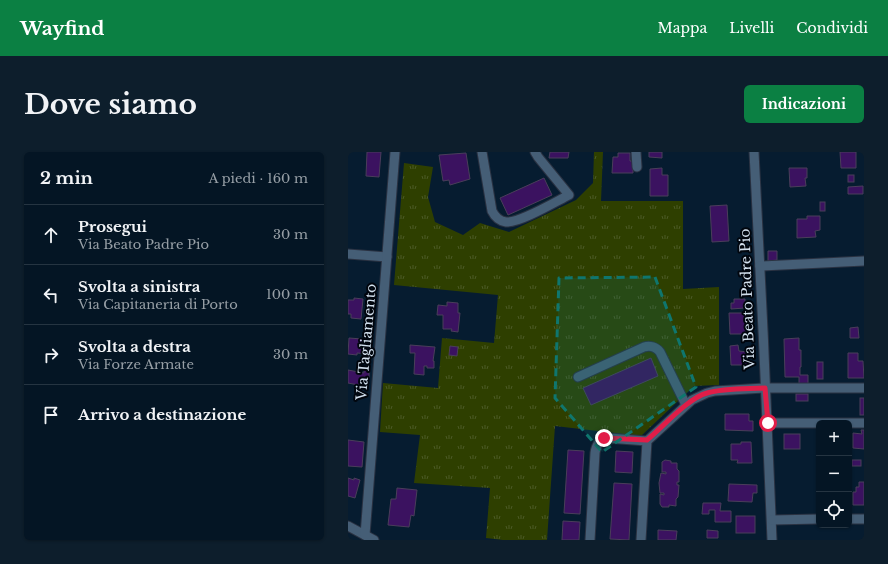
<!DOCTYPE html>
<html lang="it">
<meta charset="utf-8">
<style>
body{margin:0;font-family:"Libre Baskerville",serif;background:#0d1e2c;color:#f1f3f6}
.controls{position:absolute;right:12px;bottom:12px;display:grid;overflow:hidden;border-radius:6px;box-shadow:0 1px 3px #0004}
.controls button{width:36px;height:36px;display:grid;place-items:center;padding:0;border:0;border-bottom:1px solid #253441;background:#041524;color:#f1f3f6;font:20px sans-serif}
.stop{position:absolute;width:12px;height:12px;margin:-9px;border:3px solid #e11d48;border-radius:50%;background:#fff}
.stop.end{background:#e11d48;border-color:#fff;box-shadow:0 1px 4px #0008}
.list{margin:0;padding:0;list-style:none}
h2{display:flex;justify-content:space-between;align-items:center;height:52px;margin:0;padding:0 16px;font-size:17px}
h2 small{font-size:13px;font-weight:400;color:#979fa6}
.list li{display:grid;grid-template-columns:26px 1fr auto;gap:12px;align-items:center;box-sizing:border-box;height:60px;padding:0 16px;border-top:1px solid #253441}
.list b{display:block;font-size:15px;white-space:nowrap}
.list p{margin:0;font-size:13px;white-space:nowrap;color:#979fa6}
.list em{font-size:13px;font-style:normal;color:#979fa6}
.icon{flex:none;width:22px;height:22px;fill:none;stroke:currentColor;stroke-width:2;stroke-linecap:round;stroke-linejoin:round}
.map{position:relative;flex:none;width:516px;height:388px;overflow:hidden;border-radius:6px}
header{display:flex;align-items:center;gap:24px;box-sizing:border-box;height:56px;padding:0 20px;background:#0b8043;color:#fff}
header strong{font-size:19px}
nav{display:flex;gap:22px;margin-inline-start:auto;font-size:14px}
.intro{display:flex;align-items:center;justify-content:space-between;box-sizing:border-box;height:96px;padding:0 24px}
h1{margin:0;font-size:28px}
.button{padding:10px 18px;border-radius:6px;background:#0b8043;color:#fff;font-size:14px;font-weight:700}
main{display:flex;gap:24px;padding:0 24px}
aside{flex:1;background:#041524;border-radius:6px;box-shadow:0 1px 3px #0004}
.map>svg:first-child{display:block}
.grass{fill:url(#grass-tufts)}
.building{fill:#3b1260;stroke:#4a3e5a}
.lines{fill:none;stroke-linecap:round;stroke-linejoin:round}
.minor-casing{stroke:#2a3242;stroke-width:11}
.minor{stroke:#455e76;stroke-width:9}
.route{stroke:#e11d48;stroke-width:5}
.marked{fill:#0f766e;fill-opacity:0.2;stroke:#0f766e;stroke-width:3;stroke-dasharray:8 5;stroke-linejoin:round}
.labels{text-anchor:middle;stroke-width:4;stroke-linejoin:round;paint-order:stroke}
.street-label{font-size:14px;fill:#d2e0ee;stroke:#01060e}
</style>
<header>
<strong>Wayfind</strong>
<nav><a>Mappa</a><a>Livelli</a><a>Condividi</a></nav>
</header>
<div class="intro"><h1>Dove siamo</h1><a class="button">Indicazioni</a></div>
<main>
<aside>
<h2>2 min<small>A piedi · 160 m</small></h2>
<ul class="list">
<li><svg class="icon" aria-label="ahead" viewBox="0 0 24 24"><path d="M12 20V5M6 11l6-6 6 6"/></svg><div><b>Prosegui</b><p>Via Beato Padre Pio</p></div><em>30 m</em></li>
<li><svg class="icon" aria-label="left" viewBox="0 0 24 24"><path d="M17 20v-9H6M10 6l-5 5 5 5"/></svg><div><b>Svolta a sinistra</b><p>Via Capitaneria di Porto</p></div><em>100 m</em></li>
<li><svg class="icon" aria-label="right" viewBox="0 0 24 24"><path d="M7 20v-9h11M14 6l5 5-5 5"/></svg><div><b>Svolta a destra</b><p>Via Forze Armate</p></div><em>30 m</em></li>
<li><svg class="icon" aria-label="arrive" viewBox="0 0 24 24"><path d="M6 21V4h12l-3 4 3 4H6"/></svg><div><b>Arrivo a destinazione</b></div></li>
</ul>
</aside>
<div class="map">
<svg width="516" height="388" viewBox="0 0 516 388">
<defs>
<pattern id="grass-tufts" width="24" height="20" patternUnits="userSpaceOnUse"><rect width="24" height="20" fill="#2e3f00"/><path d="M3 7l-1-3M5 7V3M7 7l1-3M15 17l-1-3M17 17v-4M19 17l1-3" fill="none" stroke="#4b5a26"/></pattern>
</defs>
<rect width="100%" height="100%" fill="#061c30"/>
<polygon class="grass" points="246,0 255,0 253,49 335,49 335,137 371,135 371,233 346,234 293,284 207,274 199,388 155,388 138,386 142,336 66,331 72,283 32,280 35,231 90,236 94,186 146,191 150,143 46,133 56,11 85,15 80,45 87,70 115,83 132,71 161,80 228,48 245,31"/>
<g class="building">
<polygon points="19,0 33,0 31,25 18,24"/>
<polygon points="202,0 221,0 220,6 201,6"/>
<polygon points="301,0 314,0 314,6 301,5"/>
<polygon points="492,0 508,0 508,16 493,16"/>
<polygon points="118,1 122,27 102,33 101,28 95,29 91,3"/>
<polygon points="270,1 282,1 282,9 285,9 285,21 264,21 265,5 270,5"/>
<polygon points="314,16 314,23 320,23 320,44 302,44 302,17"/>
<polygon points="441,16 459,16 459,26 457,26 458,34 442,35"/>
<rect x="500" y="23" width="6" height="7"/>
<polygon points="196,26 204,43 160,63 152,46"/>
<polygon points="515,34 515,42 500,42 500,35"/>
<rect x="472" y="50" width="5" height="9"/>
<polygon points="379,53 381,89 364,90 362,54"/>
<polygon points="459,64 472,64 472,78 467,79 468,85 449,86 449,67 459,67"/>
<polygon points="420,99 429,99 429,108 420,109"/>
<polygon points="6,146 15,147 13,167 3,166 3,162 0,162 0,148 6,148"/>
<polygon points="386,147 397,147 397,156 383,157 383,151 386,151"/>
<polygon points="99,150 110,151 110,161 112,161 110,180 103,179 104,177 95,177 95,163 89,163 90,153 99,154"/>
<polygon points="381,161 402,161 403,182 382,182"/>
<polygon points="510,175 511,186 502,186 502,176"/>
<polygon points="1,186 14,187 14,189 23,190 22,202 9,201 9,203 0,202"/>
<polygon points="451,186 451,198 453,198 453,215 452,215 452,223 460,223 460,234 451,234 451,225 437,225 436,187"/>
<polygon points="62,193 87,195 85,209 86,209 86,216 79,216 79,214 76,214 76,223 66,222 67,201 62,201"/>
<polygon points="390,193 391,199 400,200 401,213 383,213 382,194"/>
<polygon points="102,194 110,195 109,204 101,203"/>
<polygon points="500,201 510,201 510,209 515,209 516,226 500,226"/>
<polygon points="303,206 310,224 243,253 235,236"/>
<rect x="469" y="210" width="6" height="17"/>
<polygon points="0,218 16,221 16,218 21,218 21,226 19,225 16,234 0,231"/>
<rect x="448" y="242" width="12" height="7"/>
<rect x="512" y="246" width="4" height="17"/>
<polygon points="377,262 401,262 401,269 405,269 405,279 377,278"/>
<polygon points="513,278 516,278 516,297 505,296 505,281 514,282"/>
<rect x="436" y="282" width="16" height="15"/>
<polygon points="0,288 16,290 14,315 0,314"/>
<polygon points="393,290 403,290 404,311 389,311 390,308 383,308 383,292 393,292"/>
<polygon points="220,298 236,299 232,362 216,361"/>
<polygon points="268,299 285,300 284,321 267,320"/>
<polygon points="317,308 323,309 323,311 329,311 329,317 331,319 331,330 329,330 329,333 331,333 330,345 328,347 328,354 321,353 321,355 314,355 312,352 312,342 316,343 316,341 312,341 311,331 313,321 318,322 318,320 314,320 314,310"/>
<rect x="504" y="308" width="9" height="6"/>
<rect x="470" y="319" width="1" height="20"/>
<polygon points="0,326 6,328 6,326 12,328 7,346 0,344"/>
<polygon points="511,330 516,330 516,353 505,353 505,340 508,340 508,335 511,335"/>
<polygon points="266,331 284,332 281,388 262,387"/>
<polygon points="381,332 409,333 409,341 405,341 404,350 380,349"/>
<polygon points="49,336 69,338 66,364 63,363 61,375 40,373 43,347 48,347"/>
<polygon points="355,351 373,351 372,359 383,359 383,370 367,370 367,358 361,358 361,362 354,362"/>
<rect x="388" y="364" width="19" height="17"/>
<polygon points="215,369 232,370 231,388 214,388"/>
<polygon points="310,378 329,379 328,388 310,388"/>
<polygon points="359,378 370,379 370,386 359,386"/>
</g>
<g class="lines">
<defs>
<g id="minor">
<path d="M134 0 144 59C147 65 151 69 158 70 172 71 207 50 221 43L190 5 187 0"/>
<polyline points="288,0 289,15"/>
<path d="M406 0C413 129 419 259 424 388"/>
<polyline points="0,102 39,105"/>
<polyline points="412,114 516,109"/>
<path d="M230 225 296 195C302 193 308 195 312 200L338 253"/>
<polyline points="420,271 516,271"/>
<polyline points="501,367 516,367"/>
<polyline points="424,368 471,367"/>
<polyline points="0,374 26,388"/>
<polyline points="17,383 47,0"/>
<path d="M242 388 247 301C248 293 251 288 259 286L299 289"/>
<polyline points="293,388 299,289 344,248 359,241 367,239 417,236 516,236"/>
</g>
</defs>
<use href="#minor" class="minor-casing"/>
<use href="#minor" class="minor"/>
</g>
<g class="lines">
<path class="route" d="M256 286 299 288C315 275 340 246 359 241 376 236 399 237 417 236L420 271"/>
</g>
<path class="marked" d="M307 125 348 235 254 300 207 246 211 126Z"/>
<g class="labels">
<g class="street-label">
<text transform="translate(399 147) rotate(-92)" y="5">Via Beato Padre Pio</text>
<text transform="translate(18 190) rotate(-85)" y="5">Via Tagliamento</text>
</g>
</g>
</svg>
<div class="controls">
<button>+</button>
<button>−</button>
<button><svg class="icon" aria-label="locate" viewBox="0 0 24 24"><circle cx="12" cy="12" r="6"/><path d="M12 2v4M12 18v4M2 12h4M18 12h4"/></svg></button>
</div>
<div class="stop" style="left:420px;top:271px"></div>
<div class="stop end" style="left:256px;top:286px"></div>
</div>
</main>
